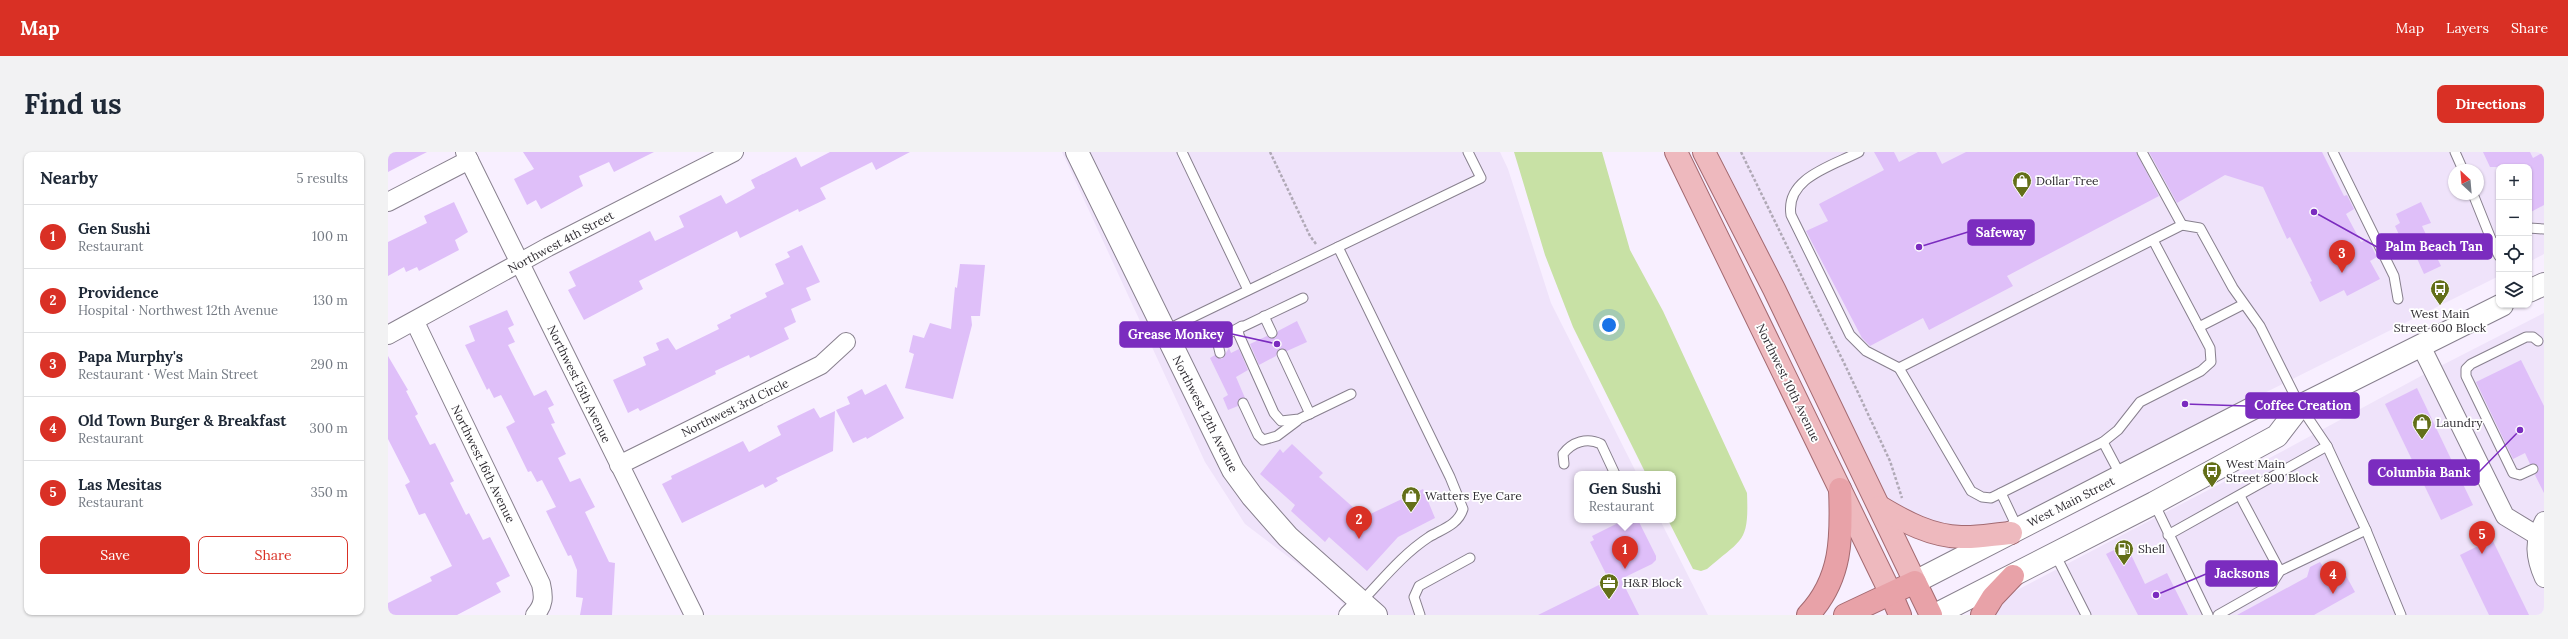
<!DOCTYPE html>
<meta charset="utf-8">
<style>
body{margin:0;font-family:Lora,serif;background:#f2f2f3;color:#1f2937}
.controls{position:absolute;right:12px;top:12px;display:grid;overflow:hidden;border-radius:8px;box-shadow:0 1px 3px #0004}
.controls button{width:36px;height:36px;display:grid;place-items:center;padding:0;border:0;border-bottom:1px solid #e0e1e3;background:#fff;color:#1f2937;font:20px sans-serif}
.compass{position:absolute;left:2060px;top:12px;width:36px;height:36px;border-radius:50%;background:#fff;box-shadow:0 1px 3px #0004;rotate:334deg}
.you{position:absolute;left:1221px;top:173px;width:14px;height:14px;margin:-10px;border:3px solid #fff;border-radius:50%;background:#1a73e8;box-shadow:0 0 0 6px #1a73e833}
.badge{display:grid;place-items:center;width:26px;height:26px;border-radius:50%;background:#d93025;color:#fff;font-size:13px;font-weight:700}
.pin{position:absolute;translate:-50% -33px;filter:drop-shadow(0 1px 2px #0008)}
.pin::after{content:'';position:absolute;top:21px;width:14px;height:12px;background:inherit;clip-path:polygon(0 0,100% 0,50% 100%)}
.popup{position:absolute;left:1186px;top:319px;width:102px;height:52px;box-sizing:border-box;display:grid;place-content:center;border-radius:8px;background:#fff;filter:drop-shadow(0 1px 3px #0005);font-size:13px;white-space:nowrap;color:#747a83}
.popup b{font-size:15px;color:#1f2937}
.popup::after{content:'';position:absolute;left:50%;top:100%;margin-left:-8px;border:8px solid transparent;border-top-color:#fff}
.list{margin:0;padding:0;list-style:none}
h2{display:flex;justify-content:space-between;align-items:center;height:52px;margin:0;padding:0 16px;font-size:17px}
h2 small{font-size:13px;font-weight:400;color:#747a83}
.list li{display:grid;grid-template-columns:26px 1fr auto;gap:12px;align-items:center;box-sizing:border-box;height:64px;padding:0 16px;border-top:1px solid #e0e1e3}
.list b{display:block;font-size:15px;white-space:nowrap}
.list p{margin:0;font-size:13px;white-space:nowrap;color:#747a83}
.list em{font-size:13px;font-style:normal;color:#747a83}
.actions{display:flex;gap:8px;padding:12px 16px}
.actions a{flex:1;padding:9px 0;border:1px solid #d93025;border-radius:8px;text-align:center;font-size:14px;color:#d93025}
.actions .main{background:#d93025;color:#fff}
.icon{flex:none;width:22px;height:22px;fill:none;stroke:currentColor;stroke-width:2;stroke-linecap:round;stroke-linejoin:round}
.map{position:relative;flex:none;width:2156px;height:463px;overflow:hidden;border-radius:8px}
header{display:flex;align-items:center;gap:24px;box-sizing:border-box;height:56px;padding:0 20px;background:#d93025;color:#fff}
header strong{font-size:19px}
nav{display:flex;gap:22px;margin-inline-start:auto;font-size:14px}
.intro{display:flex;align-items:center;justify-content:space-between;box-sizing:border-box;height:96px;padding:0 24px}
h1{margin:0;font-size:28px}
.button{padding:10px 18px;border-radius:8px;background:#d93025;color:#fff;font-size:14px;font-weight:700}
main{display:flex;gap:24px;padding:0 24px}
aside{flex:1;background:#fff;border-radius:8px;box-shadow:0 1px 3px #0004}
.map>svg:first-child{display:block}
.built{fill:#efe3fa;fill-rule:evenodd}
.green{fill:#c8e1a5}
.building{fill:#dfbff9}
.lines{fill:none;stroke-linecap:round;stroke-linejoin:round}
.service-casing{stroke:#88808e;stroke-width:11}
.minor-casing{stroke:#88808e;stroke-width:20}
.tertiary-casing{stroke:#88808e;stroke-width:24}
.secondary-casing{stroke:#88808e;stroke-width:24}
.primary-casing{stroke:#a36a71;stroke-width:24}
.trunk-casing{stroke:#a36a71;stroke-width:24}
.path{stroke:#b0a9b6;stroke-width:2.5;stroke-dasharray:3 2;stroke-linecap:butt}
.service{stroke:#fff;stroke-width:9}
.minor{stroke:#fff;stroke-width:18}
.tertiary{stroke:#fff;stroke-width:22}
.secondary{stroke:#fff;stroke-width:22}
.primary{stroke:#eeb9be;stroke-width:22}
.trunk{stroke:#e8a2a8;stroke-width:22}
.labels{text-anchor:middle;stroke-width:3.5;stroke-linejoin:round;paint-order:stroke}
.poi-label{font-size:12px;fill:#2f2c32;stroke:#fff;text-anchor:start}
.street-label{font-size:12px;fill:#2f2c32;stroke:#fff}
.leader{fill:none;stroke:#7b2cbf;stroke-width:1.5}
.callout-dot{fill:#7b2cbf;stroke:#fff;stroke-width:1.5}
.callout{fill:#7b2cbf;stroke:#7b2cbf;stroke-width:1.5}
.callout-label{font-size:13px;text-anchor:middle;font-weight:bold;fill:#fff}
</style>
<header>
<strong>Map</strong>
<nav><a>Map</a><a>Layers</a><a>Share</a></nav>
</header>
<div class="intro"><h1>Find us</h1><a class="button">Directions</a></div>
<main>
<aside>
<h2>Nearby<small>5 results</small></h2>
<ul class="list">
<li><span class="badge">1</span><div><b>Gen Sushi</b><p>Restaurant</p></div><em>100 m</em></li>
<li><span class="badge">2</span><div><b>Providence</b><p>Hospital · Northwest 12th Avenue</p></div><em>130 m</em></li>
<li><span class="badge">3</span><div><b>Papa Murphy's</b><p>Restaurant · West Main Street</p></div><em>290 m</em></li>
<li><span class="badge">4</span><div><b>Old Town Burger &amp; Breakfast</b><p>Restaurant</p></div><em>300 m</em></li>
<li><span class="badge">5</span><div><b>Las Mesitas</b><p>Restaurant</p></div><em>350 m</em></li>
</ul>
<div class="actions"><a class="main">Save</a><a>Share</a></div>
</aside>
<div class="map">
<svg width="2156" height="463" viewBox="0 0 2156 463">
<rect width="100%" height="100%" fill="#f8efff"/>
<g class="built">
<polygon points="674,0 1112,0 1120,17 1163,151 1249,322 1189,322 1189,368 1272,368 1320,463 963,463 944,438 857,372 817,310"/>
<path d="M1330 0H2156V102L2141 110V15H2111V124L1562 398 1513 373ZM2066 18H2090V42H2066Z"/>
<polygon points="2156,161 2156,463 1597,463 1608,449 1893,300 2033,224"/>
</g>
<path class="green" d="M1126 0H1214L1242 98 1275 159 1359 341C1361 391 1355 386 1319 417L1313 419 1305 417 1280 368H1285V322H1258L1185 175 1157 103Z"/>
<g class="building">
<polygon points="0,0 39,0 0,20"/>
<polygon points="135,0 266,0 226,20 221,10 191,24 195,34 153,57 148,48 139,53 126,27 146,17"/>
<polygon points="442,0 522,0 488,18 484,10 432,36 438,47 411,60 410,57 352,86 349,79 251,129 255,137 196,168 180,138 188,134 181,120 262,79 267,89 296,75 291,64 333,43 338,52 351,45 367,36 363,28 408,5 413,15"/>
<polygon points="1486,0 1506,0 1511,10 1530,0 1548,0 1554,12 1578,0 1748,0 1771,44 1619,124 1625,134 1541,178 1535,166 1482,194 1474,186 1418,79 1440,69 1431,52 1496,18"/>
<polygon points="1761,0 1934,0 1956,44 1959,43 1966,57 1958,62 1973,90 1980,87 1989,105 1982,109 1992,127 1959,144 1956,138 1932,150 1922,130 1924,129 1902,85 1899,87 1875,35 1837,23 1789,51"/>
<polygon points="2095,0 2142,0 2145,6 2156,0 2156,53 2141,61 2141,15 2102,15"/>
<polygon points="66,50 80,80 67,88 71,98 31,119 29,115 18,120 16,115 0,124 0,90 39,71 36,64"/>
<polygon points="2033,50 2043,71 2034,74 2053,114 2036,122 2023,93 2017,96 2007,74 2012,71 2008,62"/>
<polygon points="414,93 432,130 418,136 423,148 403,157 408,170 396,176 401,187 362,206 361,203 327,219 328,222 252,259 250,256 240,261 225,228 258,213 255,205 271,198 268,191 280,186 288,198 331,177 329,173 343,166 342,163 379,145 377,141 396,132 387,112 402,105 399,100"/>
<polygon points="572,112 597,113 592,164 583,164 584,173 565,247 517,236 526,202 521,200 525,183 536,186 542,171 563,177 567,135 569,136"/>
<polygon points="119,158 126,173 120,176 127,190 120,193 146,244 158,238 166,253 160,256 167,271 163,272 178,302 170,306 182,330 192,326 207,355 197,360 221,410 227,411 224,463 192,463 195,446 188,445 189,418 183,403 180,404 158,359 168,355 154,328 149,330 143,319 140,320 118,275 127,270 113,243 106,246 101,236 99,238 77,193 87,189 81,174"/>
<polygon points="909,169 919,190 899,199 891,197 888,204 871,213 862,192 879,184 887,186 890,179"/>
<polygon points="841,196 843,201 851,197 860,218 848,225 857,246 852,246 850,254 840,258 835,246 840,243 822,206 827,203 834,207"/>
<polygon points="0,204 20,238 18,239 30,262 27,264 42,293 47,291 66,329 62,331 78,363 81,361 95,388 102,385 122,424 108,431 113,440 69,463 0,463 0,451 44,429 42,425 64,414 37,361 31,363 17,333 22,330 0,287"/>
<polygon points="2133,208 2156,254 2156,341 2147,323 2151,318 2150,314 2142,312 2137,301 2125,307 2088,230"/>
<polygon points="498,232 516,266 479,287 478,285 465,291 448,258 462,252 459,245 474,237 477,243"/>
<polygon points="2029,236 2085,353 2053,368 1997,252"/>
<polygon points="426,256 432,266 447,259 445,299 388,326 390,329 377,336 375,332 294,371 274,332 284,327 283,324 355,289 361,300 393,283 389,274"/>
<polygon points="904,292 935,321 931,325 976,365 1035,337 1047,366 1010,385 979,419 941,385 937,390 903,359 907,353 872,322 892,297 895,301"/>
<polygon points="1236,368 1250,368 1268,404 1268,408 1264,412 1233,427 1251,463 1150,463 1221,428 1202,390 1206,388 1204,384"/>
<polygon points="2104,387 2141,463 2101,463 2072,403"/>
<polygon points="1738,392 1757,432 1779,421 1800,463 1750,463 1718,402"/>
<polygon points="1950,409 1967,440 1926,463 1849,463 1919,425 1922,415 1932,410 1936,416"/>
</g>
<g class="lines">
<defs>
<g id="service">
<polyline points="794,0 860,138"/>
<path d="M1471 0C1444 14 1397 26 1403 63L1462 183 1478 199 1511 216"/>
<polyline points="1754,0 1794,73"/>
<polyline points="1945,0 2006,124 2010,147"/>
<polyline points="2067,0 2075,18"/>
<polyline points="2085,42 2105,92"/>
<polyline points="2141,76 2156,77"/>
<polyline points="1765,88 1811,175"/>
<polyline points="2110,90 2105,92 2111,104"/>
<path d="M950 95 1062 325 1075 357C1070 373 1054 377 1041 385 1015 402 995 427 974 449"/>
<polyline points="915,146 850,177 851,183 886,261 893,269 911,267 963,242"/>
<polyline points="1856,152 1811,175 1822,196 1823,210 1813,219 1752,250 1730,278 1715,290 1603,346 1594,345 1583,339 1511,216 1794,73 1812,76 1845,136 1872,174 1912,254 1939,294 1978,378 2013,463"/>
<polyline points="876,164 884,181"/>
<polyline points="776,179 1093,26 1080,0"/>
<polyline points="832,201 829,188 854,174"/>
<polyline points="894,202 922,262"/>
<polyline points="855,251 870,283 875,288 889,284 909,269"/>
<polyline points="1715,290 1733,324"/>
<path d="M1176 312 1175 302C1184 290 1199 285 1213 292L1227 322"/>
<polyline points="2145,317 2132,323 2125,321 2078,224 2078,217 2083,212 2138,185 2145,185 2150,189"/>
<polyline points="1613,341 1630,377"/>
<polyline points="1852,344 1892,419"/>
<polyline points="1766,351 1820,463"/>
<polyline points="1780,383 1939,294"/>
<polyline points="1667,402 1698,463"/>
<polyline points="1032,463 1026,445 1031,434 1082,406"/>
<polyline points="1830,463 1883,433 1892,419 1978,378"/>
</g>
<g id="minor">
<polyline points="77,0 306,463"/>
<polyline points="0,50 81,8"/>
<path d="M27 170 153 432C156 445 156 453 147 463"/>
<polyline points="0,183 160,95 346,0"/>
<polyline points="2033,194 2117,364 2150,384"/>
<polyline points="231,313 433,213 458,190"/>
<path d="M2156 369C2145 389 2147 406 2156 426"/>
<polyline points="960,463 974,449"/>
</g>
<polyline id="tertiary" points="689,0 845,318 864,344 900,385 988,463"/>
<g id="secondary">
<polyline points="2141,139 2156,132"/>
<polyline points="1527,430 1871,253 1912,254"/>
<polyline points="1547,463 1766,351 1889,284 1912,254 2114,153"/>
</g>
<g id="primary">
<polyline points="1288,0 1503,442"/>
<polyline points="1316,0 1386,137 1527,430"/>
<path d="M1492 355C1517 370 1543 384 1573 385 1589 386 1607 382 1623 381"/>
</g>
<g id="trunk">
<polyline points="1503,442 1512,463"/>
<path d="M1420 463C1454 427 1454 385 1452 337"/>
<polyline points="1457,463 1527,430 1543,463"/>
<polyline points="1594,463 1605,445 1625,424"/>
</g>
</defs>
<use href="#service" class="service-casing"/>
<use href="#minor" class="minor-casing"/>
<use href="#tertiary" class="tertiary-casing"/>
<use href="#secondary" class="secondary-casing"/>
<use href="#primary" class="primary-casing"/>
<use href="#trunk" class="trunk-casing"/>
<g class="path">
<polyline points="882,0 922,84 928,92"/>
<polyline points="1353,0 1458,215 1502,309 1514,346"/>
</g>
<use href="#service" class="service"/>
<use href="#minor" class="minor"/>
<use href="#tertiary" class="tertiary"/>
<use href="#secondary" class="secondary"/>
<use href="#primary" class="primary"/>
<use href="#trunk" class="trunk"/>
</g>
<defs>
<symbol id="shop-pin" viewBox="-11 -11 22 30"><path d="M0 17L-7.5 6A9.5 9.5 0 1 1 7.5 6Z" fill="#636f18" stroke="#fff"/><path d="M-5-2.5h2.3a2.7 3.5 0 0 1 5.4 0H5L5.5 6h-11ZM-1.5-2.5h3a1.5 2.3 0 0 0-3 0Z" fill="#fff"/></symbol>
<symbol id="bus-pin" viewBox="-11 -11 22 30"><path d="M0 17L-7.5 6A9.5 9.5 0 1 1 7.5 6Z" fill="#636f18" stroke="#fff"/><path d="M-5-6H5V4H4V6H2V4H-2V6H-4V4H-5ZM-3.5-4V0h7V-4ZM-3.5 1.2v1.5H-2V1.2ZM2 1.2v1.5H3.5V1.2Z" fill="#fff"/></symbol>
<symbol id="fuel-pin" viewBox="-11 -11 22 30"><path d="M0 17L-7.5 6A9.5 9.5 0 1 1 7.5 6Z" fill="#636f18" stroke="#fff"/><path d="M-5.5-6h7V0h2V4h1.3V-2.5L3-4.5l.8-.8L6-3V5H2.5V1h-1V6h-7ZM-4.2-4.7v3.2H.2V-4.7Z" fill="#fff"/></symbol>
<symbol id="office-pin" viewBox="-11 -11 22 30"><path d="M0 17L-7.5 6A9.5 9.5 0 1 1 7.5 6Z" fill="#636f18" stroke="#fff"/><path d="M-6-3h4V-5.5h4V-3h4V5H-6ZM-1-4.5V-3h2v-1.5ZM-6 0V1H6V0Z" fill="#fff"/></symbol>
</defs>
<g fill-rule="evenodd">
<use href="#shop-pin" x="1623" y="18" width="22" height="30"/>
<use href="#bus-pin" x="2041" y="126" width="22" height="30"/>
<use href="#shop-pin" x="2023" y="260" width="22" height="30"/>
<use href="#bus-pin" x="1813" y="308" width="22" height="30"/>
<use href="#shop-pin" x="1012" y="333" width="22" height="30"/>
<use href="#fuel-pin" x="1725" y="386" width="22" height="30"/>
<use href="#office-pin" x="1210" y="420" width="22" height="30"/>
</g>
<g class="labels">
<g class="poi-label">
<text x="1648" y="33">Dollar Tree</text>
<text x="2052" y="166" text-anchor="middle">West Main<tspan x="2052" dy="14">Street 600 Block</tspan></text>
<text x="2048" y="275">Laundry</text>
<text x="1838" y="316">West Main<tspan x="1838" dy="14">Street 800 Block</tspan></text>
<text x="1037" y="348">Watters Eye Care</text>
<text x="1750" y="401">Shell</text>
<text x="1235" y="435">H&amp;R Block</text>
</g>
<g class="street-label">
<text transform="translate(173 90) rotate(-28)" y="4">Northwest 4th Street</text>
<text transform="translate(1400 231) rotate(64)" y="4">Northwest 10th Avenue</text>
<text transform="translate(191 232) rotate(64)" y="4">Northwest 15th Avenue</text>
<text transform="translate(347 256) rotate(-26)" y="4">Northwest 3rd Circle</text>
<text transform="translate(817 262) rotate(63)" y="4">Northwest 12th Avenue</text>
<text transform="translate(95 312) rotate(64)" y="4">Northwest 16th Avenue</text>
<text transform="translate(1683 350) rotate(-27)" y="4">West Main Street</text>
</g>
</g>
<path class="leader" d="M1531 95L1580 80M1926 60L1989 95M889 192L844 182M1797 252L1858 254M2132 278L2091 320M1768 443L1818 422"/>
<g class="callout-dot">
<circle cx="1531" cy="95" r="4"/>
<circle cx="1926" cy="60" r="4"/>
<circle cx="889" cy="192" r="4"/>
<circle cx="1797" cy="252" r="4"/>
<circle cx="2132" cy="278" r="4"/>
<circle cx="1768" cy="443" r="4"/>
</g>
<g class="callout">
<rect x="1580" y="68" width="66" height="25" rx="4"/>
<rect x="1989" y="82" width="115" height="25" rx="4"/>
<rect x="732" y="170" width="112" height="25" rx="4"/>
<rect x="1858" y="241" width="113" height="25" rx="4"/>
<rect x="1981" y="308" width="110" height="25" rx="4"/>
<rect x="1818" y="409" width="71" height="25" rx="4"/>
</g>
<g class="callout-label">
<text x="1613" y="85">Safeway</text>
<text x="2046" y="99">Palm Beach Tan</text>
<text x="788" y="187">Grease Monkey</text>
<text x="1915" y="258">Coffee Creation</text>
<text x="2036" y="325">Columbia Bank</text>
<text x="1854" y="426">Jacksons</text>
</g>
</svg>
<div class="controls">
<button>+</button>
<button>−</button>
<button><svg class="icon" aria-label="locate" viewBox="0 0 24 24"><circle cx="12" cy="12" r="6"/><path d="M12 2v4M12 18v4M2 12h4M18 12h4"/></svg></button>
<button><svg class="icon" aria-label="layers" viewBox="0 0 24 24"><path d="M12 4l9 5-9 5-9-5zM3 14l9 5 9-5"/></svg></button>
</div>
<svg class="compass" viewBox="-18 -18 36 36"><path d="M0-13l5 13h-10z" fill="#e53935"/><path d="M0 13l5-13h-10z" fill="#747a83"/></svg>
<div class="you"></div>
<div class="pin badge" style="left:1237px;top:417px">1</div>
<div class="popup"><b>Gen Sushi</b>Restaurant</div>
<div class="pin badge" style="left:971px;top:387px">2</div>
<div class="pin badge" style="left:1954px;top:121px">3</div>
<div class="pin badge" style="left:1945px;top:442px">4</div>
<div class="pin badge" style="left:2094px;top:402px">5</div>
</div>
</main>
